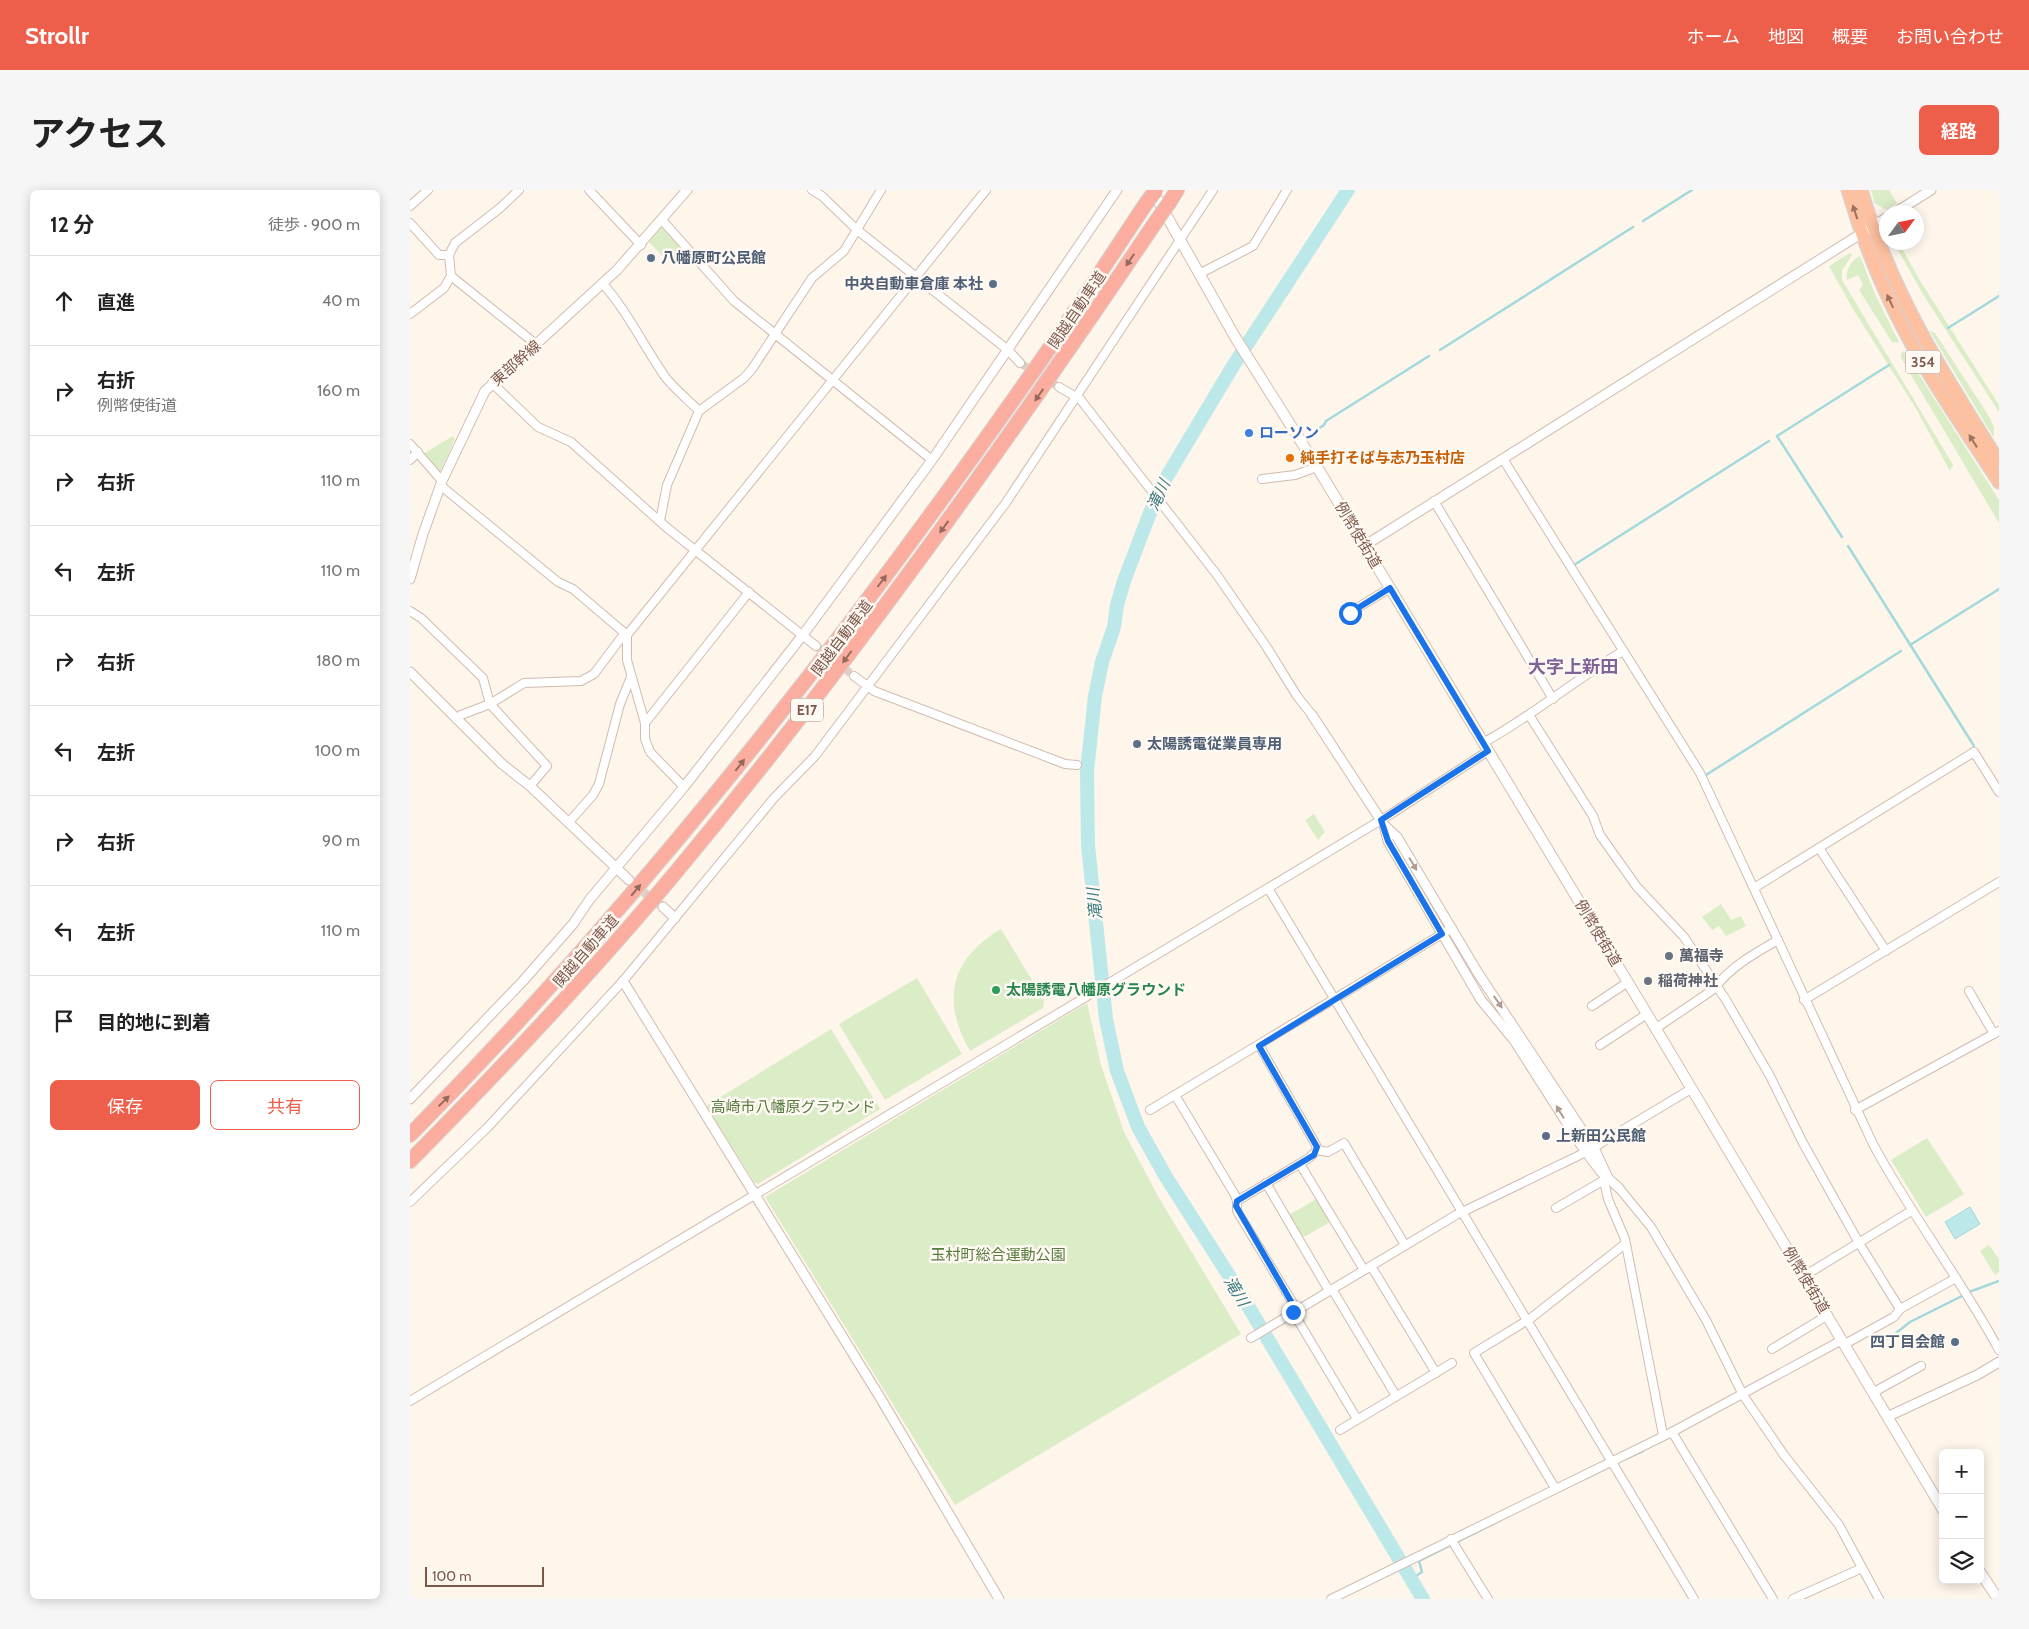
<!DOCTYPE html>
<html lang="ja">
<meta charset="utf-8">
<style>
body{margin:0;font-family:Cabin,"Noto Sans JP",sans-serif;background:#f6f6f6;color:#222}
.controls{position:absolute;right:15px;bottom:15px;display:grid;overflow:hidden;border-radius:8px;box-shadow:0 2px 12px #0003}
.controls button{width:45px;height:45px;display:grid;place-items:center;padding:0;border:0;border-bottom:1px solid #e0e0e0;background:#fff;color:#222;font:25px sans-serif}
.compass{position:absolute;left:1469px;top:15px;width:45px;height:45px;border-radius:50%;background:#fff;box-shadow:0 2px 12px #0003;rotate:57deg}
.scale{position:absolute;left:15px;bottom:12px;width:119px;box-sizing:border-box;padding-left:5px;border:2px solid #7c584b;border-top:0;font-size:14px;line-height:18px;white-space:nowrap;color:#7c584b;-webkit-text-stroke:4px #fff9f3;paint-order:stroke}
.stop{position:absolute;width:15px;height:15px;margin:-11px;border:4px solid #1a73e8;border-radius:50%;background:#fff}
.stop.end{background:#1a73e8;border-color:#fff;box-shadow:0 1px 5px #0008}
.list{margin:0;padding:0;list-style:none}
h2{display:flex;justify-content:space-between;align-items:center;height:65px;margin:0;padding:0 20px;font-size:21px}
h2 small{font-size:16px;font-weight:400;color:#767676}
.list li{display:grid;grid-template-columns:32px 1fr auto;gap:15px;align-items:center;box-sizing:border-box;height:90px;padding:0 20px;border-top:1px solid #e0e0e0}
.list b{display:block;font-size:19px;white-space:nowrap}
.list p{margin:0;font-size:16px;white-space:nowrap;color:#767676}
.list em{font-size:16px;font-style:normal;color:#767676}
.actions{display:flex;gap:10px;padding:15px 20px}
.actions a{flex:1;padding:11px 0;border:1px solid #ed5f4a;border-radius:8px;text-align:center;font-size:18px;color:#ed5f4a}
.actions .main{background:#ed5f4a;color:#fff}
.icon{flex:none;width:28px;height:28px;fill:none;stroke:currentColor;stroke-width:2;stroke-linecap:round;stroke-linejoin:round}
.map{position:relative;flex:none;width:1589px;height:1409px;overflow:hidden;border-radius:8px}
header{display:flex;align-items:center;gap:30px;box-sizing:border-box;height:70px;padding:0 25px;background:#ed5f4a;color:#fff}
header strong{font-size:24px}
nav{display:flex;gap:28px;margin-inline-start:auto;font-size:18px}
.intro{display:flex;align-items:center;justify-content:space-between;box-sizing:border-box;height:120px;padding:0 30px}
h1{margin:0;font-size:35px}
.button{padding:12px 22px;border-radius:8px;background:#ed5f4a;color:#fff;font-size:18px;font-weight:700}
main{display:flex;gap:30px;padding:0 30px}
aside{flex:1;background:#fff;border-radius:8px;box-shadow:0 2px 12px #0003}
.map>svg:first-child{display:block}
.green{fill:#dbedc7}
.water{fill:#bde8ea;stroke:#a3d9dc}
.lines{fill:none;stroke-linecap:round;stroke-linejoin:round}
.stream{stroke:#a3d9dc;stroke-width:2.5}
.river{stroke:#bde8ea;stroke-width:14}
.minor-tunnel{stroke:#decec3;stroke-width:8;stroke-dasharray:8 4;stroke-linecap:butt}
.tertiary-tunnel{stroke:#decec3;stroke-width:9;stroke-dasharray:9 4.5;stroke-linecap:butt}
.minor-casing{stroke:#d2bbaf;stroke-width:10}
.tertiary-casing{stroke:#d2bbaf;stroke-width:11}
.secondary-casing{stroke:#d8bdae;stroke-width:12}
.trunk-casing{stroke:#dad0cd;stroke-width:15}
.motorway-casing{stroke:#dad0cd;stroke-width:16}
.minor{stroke:#fff;stroke-width:8}
.tertiary{stroke:#fff;stroke-width:9}
.secondary{stroke:#fff;stroke-width:10}
.trunk{stroke:#fdc0a0;stroke-width:12}
.motorway{stroke:#fbae9f;stroke-width:14}
.motorway-bridge-casing{stroke:#dad0cd;stroke-width:16;stroke-linecap:butt}
.motorway-bridge{stroke:#fbae9f;stroke-width:14}
.oneway{fill:#9c7260}
.oneway2{fill:#95695c}
.oneway3{fill:#b09b93}
.route{stroke:#1a73e8;stroke-width:6}
.service-dot{fill:#5c6f8a;stroke:#fff9f3;stroke-width:2}
.shop-dot{fill:#3f7fe0;stroke:#fff9f3;stroke-width:2}
.food-dot{fill:#e8710a;stroke:#fff9f3;stroke-width:2}
.worship-dot{fill:#6b7280;stroke:#fff9f3;stroke-width:2}
.leisure-dot{fill:#2e9e5b;stroke:#fff9f3;stroke-width:2}
.labels{text-anchor:middle;stroke-width:5;stroke-linejoin:round;paint-order:stroke}
.shield{fill:#fff9f3;stroke:#a3887d;stroke-width:1}
.shield-label{font-size:14px;font-weight:bold;fill:#7c584b}
.service-label{font-size:15px;font-weight:bold;fill:#4e5e75;stroke:#fff9f3;text-anchor:start}
.street-label{font-size:15px;fill:#7c584b;stroke:#fff9f3}
.shop-label{font-size:15px;font-weight:bold;fill:#366cbe;stroke:#fff9f3;text-anchor:start}
.food-label{font-size:15px;font-weight:bold;fill:#c56008;stroke:#fff9f3;text-anchor:start}
.worship-label{font-size:15px;font-weight:bold;fill:#5b616d;stroke:#fff9f3;text-anchor:start}
.leisure-label{font-size:15px;font-weight:bold;fill:#27864d;stroke:#fff9f3;text-anchor:start}
.park-label{font-size:15px;fill:#577c3f;stroke:#fff9f3}
.water-label{font-size:16px;font-style:italic;fill:#3c7c82;stroke:#fff9f3}
.quarter-label{font-size:18px;font-weight:bold;fill:#816497;stroke:#fff9f3}
</style>
<header>
<strong>Strollr</strong>
<nav><a>ホーム</a><a>地図</a><a>概要</a><a>お問い合わせ</a></nav>
</header>
<div class="intro"><h1>アクセス</h1><a class="button">経路</a></div>
<main>
<aside>
<h2>12 分<small>徒歩 · 900 m</small></h2>
<ul class="list">
<li><svg class="icon" aria-label="ahead" viewBox="0 0 24 24"><path d="M12 20V5M6 11l6-6 6 6"/></svg><div><b>直進</b></div><em>40 m</em></li>
<li><svg class="icon" aria-label="right" viewBox="0 0 24 24"><path d="M7 20v-9h11M14 6l5 5-5 5"/></svg><div><b>右折</b><p>例幣使街道</p></div><em>160 m</em></li>
<li><svg class="icon" aria-label="right" viewBox="0 0 24 24"><path d="M7 20v-9h11M14 6l5 5-5 5"/></svg><div><b>右折</b></div><em>110 m</em></li>
<li><svg class="icon" aria-label="left" viewBox="0 0 24 24"><path d="M17 20v-9H6M10 6l-5 5 5 5"/></svg><div><b>左折</b></div><em>110 m</em></li>
<li><svg class="icon" aria-label="right" viewBox="0 0 24 24"><path d="M7 20v-9h11M14 6l5 5-5 5"/></svg><div><b>右折</b></div><em>180 m</em></li>
<li><svg class="icon" aria-label="left" viewBox="0 0 24 24"><path d="M17 20v-9H6M10 6l-5 5 5 5"/></svg><div><b>左折</b></div><em>100 m</em></li>
<li><svg class="icon" aria-label="right" viewBox="0 0 24 24"><path d="M7 20v-9h11M14 6l5 5-5 5"/></svg><div><b>右折</b></div><em>90 m</em></li>
<li><svg class="icon" aria-label="left" viewBox="0 0 24 24"><path d="M17 20v-9H6M10 6l-5 5 5 5"/></svg><div><b>左折</b></div><em>110 m</em></li>
<li><svg class="icon" aria-label="arrive" viewBox="0 0 24 24"><path d="M6 21V4h12l-3 4 3 4H6"/></svg><div><b>目的地に到着</b></div></li>
</ul>
<div class="actions"><a class="main">保存</a><a>共有</a></div>
</aside>
<div class="map">
<svg width="1589" height="1409" viewBox="0 0 1589 1409">
<rect width="100%" height="100%" fill="#fef5eb"/>
<g class="green">
<polygon points="1461,0 1479,0 1487,13 1478,20 1465,14"/>
<polygon points="252,37 255,37 273,56 258,72 239,52"/>
<polygon points="1484,53 1489,53 1509,89 1589,215 1589,222 1514,106"/>
<polygon points="1440,63 1442,65 1432,80 1432,90 1543,275 1540,281 1505,217 1443,119 1419,76"/>
<path d="M1450 66 1465 104 1489 152 1486 153 1482 152 1449 100 1453 95 1448 85 1437 90C1435 81 1441 70 1450 66Z"/>
<polygon points="1519,140 1525,143 1580,228 1584,238 1584,248"/>
<polygon points="1494,161 1589,310 1589,333 1491,168 1491,163"/>
<polygon points="43,246 45,249 29,284 13,264"/>
<polygon points="904,624 915,642 908,650 895,630"/>
<polygon points="1311,714 1321,730 1331,726 1336,736 1316,746 1309,736 1302,740 1292,727"/>
<path d="M591 739 634 810 633 818 560 861C531 811 540 769 591 739Z"/>
<polygon points="507,788 552,864 475,910 429,834"/>
<polygon points="677,813 691,875 714,942 749,1008 831,1144 545,1315 355,1007"/>
<polygon points="421,839 470,919 348,994 344,992 296,916"/>
<polygon points="1517,948 1554,1004 1516,1027 1481,970"/>
<polygon points="908,1008 922,1031 892,1048 879,1025"/>
<polygon points="1579,1055 1589,1069 1589,1082 1585,1085 1570,1061"/>
</g>
<polygon class="water" points="1560,1017 1570,1034 1545,1049 1535,1032"/>
<g class="lines">
<g class="stream">
<polyline points="1233,31 1282,0"/>
<polyline points="1538,138 1589,106"/>
<polyline points="1030,160 1223,37"/>
<polyline points="895,250 894,248 914,235 916,231 1019,166"/>
<polyline points="1432,347 1367,246 1479,175"/>
<polyline points="1438,356 1564,556"/>
<polyline points="1164,375 1359,251"/>
<polyline points="1500,455 1589,399"/>
<polyline points="1296,585 1491,461"/>
<polyline points="1216,1042 1220,1056"/>
<polyline points="1559,1102 1589,1091"/>
<polyline points="1463,1156 1481,1147 1500,1132 1552,1106"/>
<polyline points="1208,1272 1233,1261"/>
<polyline points="1175,1289 1203,1275"/>
<polyline points="1001,1389 1012,1382 1009,1371 1089,1331"/>
</g>
<polyline class="river" points="938,0 823,176 750,298 738,328 714,391 707,415 704,437 692,472 685,506 677,581 678,655 696,829 707,881 728,937 756,987 829,1101 1013,1409"/>
<g class="minor-tunnel">
<polyline points="610,173 649,197"/>
<polyline points="406,456 444,486"/>
</g>
<polyline class="tertiary-tunnel" points="223,694 253,717"/>
<defs>
<g id="minor">
<polyline points="179,0 231,55"/>
<polyline points="402,0 412,6 446,39 598,160 610,173"/>
<polyline points="0,16 18,0"/>
<polyline points="252,30 324,111 522,270"/>
<polyline points="0,33 29,65 39,65 41,86 127,155"/>
<polyline points="39,65 45,53 90,18 109,0"/>
<polyline points="789,84 843,56 877,0"/>
<path d="M193 94C218 122 234 157 256 188 266 200 278 210 289 221"/>
<polyline points="0,124 34,98 41,86"/>
<polyline points="82,193 128,237 161,252 256,337 406,456"/>
<polyline points="649,197 670,209 807,385 856,456 887,506 902,525"/>
<polyline points="0,254 32,291"/>
<path d="M1093 269 1290 583 1463 954C1501 1025 1551 1089 1589 1160"/>
<polyline points="0,270 8,262"/>
<polyline points="852,289 885,285 907,277"/>
<polyline points="30,295 148,392 163,399 217,445"/>
<polyline points="1024,311 1143,509"/>
<polyline points="250,331 257,295 289,221 334,188 342,179 402,88 434,61 471,0"/>
<polyline points="0,421 11,428 73,488 80,514 137,576 120,596"/>
<polyline points="936,429 939,423 980,398"/>
<polyline points="444,486 464,501 655,574 667,575"/>
<polyline points="1119,525 1183,626 1190,645 1227,697 1274,747 1316,810 1360,886 1393,953 1449,1053 1490,1119"/>
<polyline points="46,529 51,525 80,514 114,493 171,491 184,484 214,444"/>
<polyline points="235,533 339,402"/>
<path d="M1073 553C1122 526 1165 490 1213 461"/>
<polyline points="274,597 240,562 235,549 235,533 217,470 217,445 576,0"/>
<polyline points="159,632 183,605 189,594 210,514 221,487"/>
<polyline points="1409,658 1476,761"/>
<polyline points="858,698 1284,1409"/>
<polyline points="1344,698 1564,562 1589,602"/>
<polyline points="1559,801 1584,844"/>
<polyline points="1394,810 1589,692"/>
<polyline points="1182,816 1218,792"/>
<path d="M1245 839 1304 799C1320 777 1345 763 1368 750"/>
<polyline points="849,855 906,955 907,960"/>
<polyline points="1190,855 1237,824"/>
<polyline points="765,905 825,1005 827,1011 827,1021 887,1120"/>
<polyline points="740,920 1042,738"/>
<polyline points="1445,920 1589,841"/>
<polyline points="907,960 918,962 934,953 995,1055"/>
<polyline points="890,974 954,1080"/>
<polyline points="1194,991 1198,1009 1215,1049 1253,1245"/>
<polyline points="856,993 919,1101"/>
<polyline points="1209,998 1241,1037 1296,1130 1333,1205 1374,1265 1429,1335 1469,1409"/>
<polyline points="827,1011 899,968 907,960"/>
<polyline points="0,1012 77,938 213,791 364,608 405,566 595,314 803,0"/>
<polyline points="1146,1018 1196,989"/>
<polyline points="961,1076 1026,1183"/>
<polyline points="1394,1086 1501,1021"/>
<polyline points="922,1099 986,1206"/>
<polyline points="883,1122 947,1229"/>
<polyline points="841,1148 1046,1025 1176,962 1281,899"/>
<polyline points="1435,1154 1484,1127 1490,1119 1546,1088"/>
<polyline points="1362,1159 1418,1125"/>
<polyline points="1464,1202 1511,1176"/>
<polyline points="0,1211 858,698 981,624 1078,561"/>
<polyline points="930,1240 1042,1173"/>
<polyline points="1262,1242 1363,1409"/>
<polyline points="1145,1298 1064,1163 1121,1128 1215,1054"/>
<polyline points="1041,1349 1078,1409"/>
<polyline points="921,1409 1262,1242 1432,1150"/>
<polyline points="1383,1409 1452,1378"/>
</g>
<g id="tertiary">
<polyline points="1486,22 1521,0"/>
<polyline points="954,356 1476,28"/>
<polyline points="0,389 13,344 32,291 75,201 207,80 277,0"/>
<polyline points="0,482 92,574 120,596 219,690"/>
<polyline points="902,525 974,635 987,647 1068,783 1184,958 1198,988"/>
<polyline points="974,635 978,651 1071,810 1104,850 1171,955 1191,982 1209,998"/>
<polyline points="253,717 265,728"/>
<polyline points="213,791 471,1209 589,1409"/>
<polyline points="0,909 113,791 163,734 180,709 274,597 392,446 522,270 707,0"/>
<polyline points="1479,1226 1567,1185 1589,1172"/>
</g>
<g id="secondary">
<polyline points="742,0 825,147 907,277 1237,824 1533,1320"/>
<polyline points="1570,1382 1588,1409"/>
</g>
<g id="trunk">
<path d="M1438 0C1453 52 1474 103 1500 151 1526 199 1559 245 1589 292"/>
<path d="M1451 0C1481 102 1533 184 1589 272"/>
</g>
<g id="motorway">
<polyline points="759,13 767,0"/>
<path d="M0 945C230 712 432 454 620 186 661 129 698 70 737 12"/>
<path d="M0 971C92 878 182 783 266 682 439 474 596 254 747 30"/>
</g>
</defs>
<use href="#minor" class="minor-casing"/>
<use href="#tertiary" class="tertiary-casing"/>
<use href="#secondary" class="secondary-casing"/>
<use href="#trunk" class="trunk-casing"/>
<use href="#motorway" class="motorway-casing"/>
<use href="#minor" class="minor"/>
<use href="#tertiary" class="tertiary"/>
<use href="#secondary" class="secondary"/>
<use href="#trunk" class="trunk"/>
<use href="#motorway" class="motorway"/>
<defs>
<g id="motorway-bridge">
<polyline points="737,12 746,0"/>
<polyline points="747,30 759,13"/>
</g>
</defs>
<use href="#motorway-bridge" class="motorway-bridge-casing"/>
<use href="#motorway-bridge" class="motorway-bridge"/>
</g>
<defs><path id="oneway-solid" d="M-6-.8H1V-3.2L6.5 0L1 3.2V.8H-6Z" transform="scale(1.25)"/></defs>
<g class="oneway">
<use href="#oneway-solid" transform="translate(1445 22) rotate(-108)"/>
<use href="#oneway-solid" transform="translate(1480 111) rotate(-115)"/>
<use href="#oneway-solid" transform="translate(1563 251) rotate(-122)"/>
</g>
<g class="oneway2">
<use href="#oneway-solid" transform="translate(720 70) rotate(124)"/>
<use href="#oneway-solid" transform="translate(629 205) rotate(125)"/>
<use href="#oneway-solid" transform="translate(534 337) rotate(126)"/>
<use href="#oneway-solid" transform="translate(472 391) rotate(-53)"/>
<use href="#oneway-solid" transform="translate(437 467) rotate(127)"/>
<use href="#oneway-solid" transform="translate(330 575) rotate(-52)"/>
<use href="#oneway-solid" transform="translate(226 700) rotate(-50)"/>
<use href="#oneway-solid" transform="translate(34 911) rotate(-45)"/>
</g>
<g class="oneway3">
<use href="#oneway-solid" transform="translate(1003 674) rotate(59)"/>
<use href="#oneway-solid" transform="translate(1088 812) rotate(55)"/>
<use href="#oneway-solid" transform="translate(1150 922) rotate(-122)"/>
</g>
<g class="lines">
<polyline class="route" points="883,1122 886,1120 826,1016 827,1011 904,965 907,957 849,856 1032,744 978,651 971,630 1078,561 980,398 940,423"/>
</g>
<g class="service-dot">
<circle cx="241" cy="68" r="5"/>
<circle cx="583" cy="94" r="5"/>
<circle cx="727" cy="554" r="5"/>
<circle cx="1136" cy="946" r="5"/>
<circle cx="1545" cy="1152" r="5"/>
</g>
<circle class="shop-dot" cx="839" cy="243" r="5"/>
<circle class="food-dot" cx="880" cy="268" r="5"/>
<g class="worship-dot">
<circle cx="1259" cy="766" r="5"/>
<circle cx="1238" cy="791" r="5"/>
</g>
<circle class="leisure-dot" cx="586" cy="800" r="5"/>
<g class="labels">
<g class="shield">
<rect x="1495.5" y="160.5" width="35" height="23" rx="4"/>
<rect x="381" y="508.5" width="32" height="23" rx="4"/>
</g>
<g class="shield-label">
<text x="1513" y="177">354</text>
<text x="397" y="525">E17</text>
</g>
<g class="service-label">
<text x="251" y="73">八幡原町公民館</text>
<text x="573" y="99" text-anchor="end">中央自動車倉庫 本社</text>
<text x="737" y="559">太陽誘電従業員専用</text>
<text x="1146" y="951">上新田公民館</text>
<text x="1535" y="1157" text-anchor="end">四丁目会館</text>
</g>
<g class="street-label">
<text transform="translate(667 120) rotate(-56)" y="5">関越自動車道</text>
<text transform="translate(106 173) rotate(-41)" y="5">東部幹線</text>
<text transform="translate(948 345) rotate(59)" y="5">例幣使街道</text>
<text transform="translate(432 448) rotate(-53)" y="5">関越自動車道</text>
<text transform="translate(1188 743) rotate(59)" y="5">例幣使街道</text>
<text transform="translate(176 761) rotate(-49)" y="5">関越自動車道</text>
<text transform="translate(1396 1090) rotate(59)" y="5">例幣使街道</text>
</g>
<g class="shop-label">
<text x="849" y="248">ローソン</text>
</g>
<g class="food-label">
<text x="890" y="273">純手打そば与志乃玉村店</text>
</g>
<g class="worship-label">
<text x="1269" y="771">萬福寺</text>
<text x="1248" y="796">稲荷神社</text>
</g>
<g class="leisure-label">
<text x="596" y="805">太陽誘電八幡原グラウンド</text>
</g>
<g class="park-label">
<text x="383" y="922">高崎市八幡原グラウンド</text>
<text x="588" y="1070">玉村町総合運動公園</text>
</g>
<g class="water-label">
<text transform="translate(748 305) rotate(-65)" y="6">滝川</text>
<text transform="translate(684 714) rotate(-96)" y="6">滝川</text>
<text transform="translate(827 1101) rotate(59)" y="6">滝川</text>
</g>
<g class="quarter-label">
<text x="1163" y="483">大字上新田</text>
</g>
</g>
</svg>
<div class="controls">
<button>+</button>
<button>−</button>
<button><svg class="icon" aria-label="layers" viewBox="0 0 24 24"><path d="M12 4l9 5-9 5-9-5zM3 14l9 5 9-5"/></svg></button>
</div>
<svg class="compass" viewBox="-18 -18 36 36"><path d="M0-13l5 13h-10z" fill="#e53935"/><path d="M0 13l5-13h-10z" fill="#767676"/></svg>
<div class="scale">100 m</div>
<div class="stop" style="left:940px;top:423px"></div>
<div class="stop end" style="left:883px;top:1122px"></div>
</div>
</main>
